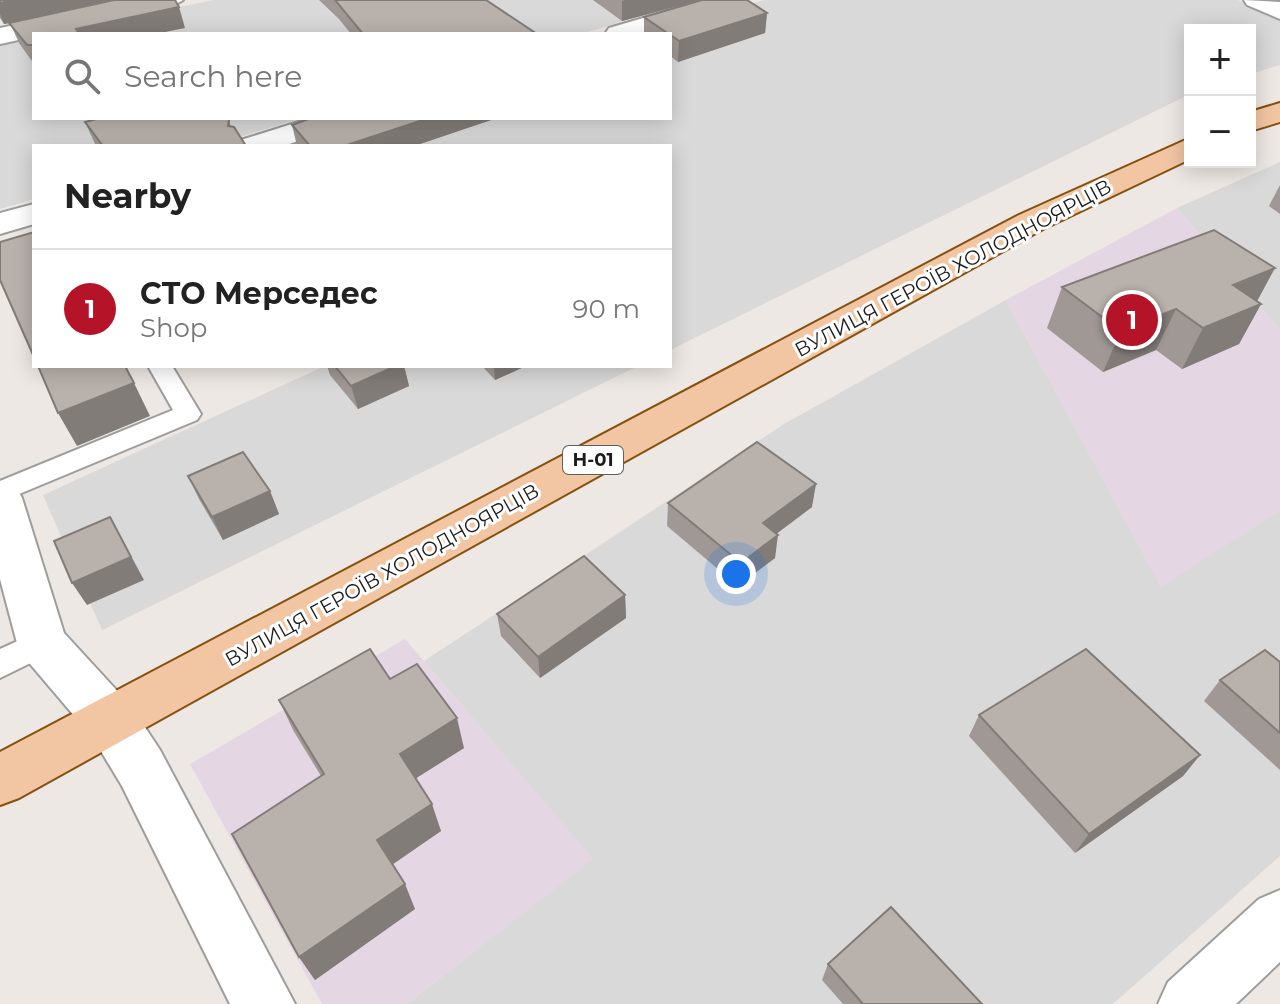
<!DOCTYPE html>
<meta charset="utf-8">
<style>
body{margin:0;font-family:Montserrat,sans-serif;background:#f2f2f2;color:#222}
.controls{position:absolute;right:24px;top:24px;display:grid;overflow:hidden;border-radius:0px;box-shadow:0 4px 20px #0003}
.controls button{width:72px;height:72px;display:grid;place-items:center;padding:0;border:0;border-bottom:2px solid #e0e0e0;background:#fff;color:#222;font:40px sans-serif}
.you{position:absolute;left:736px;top:574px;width:28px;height:28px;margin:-20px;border:6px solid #fff;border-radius:50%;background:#1a73e8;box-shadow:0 0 0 12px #1a73e833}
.badge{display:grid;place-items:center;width:52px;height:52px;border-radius:50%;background:#b51428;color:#fff;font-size:26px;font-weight:700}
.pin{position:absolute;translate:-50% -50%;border:4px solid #fff;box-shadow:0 2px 8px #0006}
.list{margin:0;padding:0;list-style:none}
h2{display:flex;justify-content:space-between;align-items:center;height:104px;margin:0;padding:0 32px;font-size:34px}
h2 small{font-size:26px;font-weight:400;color:#767676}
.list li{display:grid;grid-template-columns:52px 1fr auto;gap:24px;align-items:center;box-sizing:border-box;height:120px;padding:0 32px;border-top:2px solid #e0e0e0}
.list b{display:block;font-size:30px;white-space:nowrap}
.list p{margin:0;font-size:26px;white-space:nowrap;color:#767676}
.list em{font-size:26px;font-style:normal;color:#767676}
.icon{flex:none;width:44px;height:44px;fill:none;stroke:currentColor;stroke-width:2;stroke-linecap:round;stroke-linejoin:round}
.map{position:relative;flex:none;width:1280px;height:1004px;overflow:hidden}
.search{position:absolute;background:#fff;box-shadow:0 4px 20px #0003;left:32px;top:32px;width:640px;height:88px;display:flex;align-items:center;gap:20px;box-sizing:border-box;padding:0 28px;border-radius:0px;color:#767676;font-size:30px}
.panel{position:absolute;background:#fff;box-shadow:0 4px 20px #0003;left:32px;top:144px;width:640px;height:224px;border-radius:0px}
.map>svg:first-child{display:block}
.residential{fill:#dad9d9}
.industrial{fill:#e5d6e4}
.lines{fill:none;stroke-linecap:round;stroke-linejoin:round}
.lane-casing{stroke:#9d9d9d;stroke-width:4}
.street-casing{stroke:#9d9d9d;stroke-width:4}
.primary-casing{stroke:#86500f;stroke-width:4}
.lane{fill:#fff;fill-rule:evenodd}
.street{fill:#fff;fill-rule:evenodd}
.primary{fill:#f2c6a3;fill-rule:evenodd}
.wall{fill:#9f9894}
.shaded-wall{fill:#827c78}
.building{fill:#b9b1ac;stroke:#827c78;stroke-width:2}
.labels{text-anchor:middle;stroke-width:6;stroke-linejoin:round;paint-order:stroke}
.shield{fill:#fff;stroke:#606060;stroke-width:2}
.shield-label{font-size:18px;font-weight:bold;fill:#1c1c1c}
.street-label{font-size:20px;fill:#1c1c1c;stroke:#fff}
</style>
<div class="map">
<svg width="1280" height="1004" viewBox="0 0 1280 1004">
<rect width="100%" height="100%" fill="#ede8e3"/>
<g class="residential">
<polygon points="213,0 694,0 581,34 53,34"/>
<polygon points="764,0 1238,0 1280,18 1280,65 1250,74 1250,30 1190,30 1190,94 670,350 670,146 285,146 376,118 670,118 670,34 652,34"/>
<polygon points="34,38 34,118 302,118 209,146 34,146 34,199 0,209 0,45"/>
<polygon points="1280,162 1280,330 1177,208"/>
<polygon points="1006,300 1161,586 1280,510 1280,856 1113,1004 407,1004 592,859 424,661 784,424"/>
<polygon points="325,366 638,366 102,630 43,495"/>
</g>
<g class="industrial">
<polygon points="1177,208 1280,330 1280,510 1161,587 1006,300"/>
<polygon points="405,639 593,859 407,1004 322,1004 190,764"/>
</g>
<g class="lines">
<defs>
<g id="lane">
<polygon points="148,366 172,366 201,414 197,420 0,502 0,481 173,410"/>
<polygon points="42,630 53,634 58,643 53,652 0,678 0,649"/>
</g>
<g id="street">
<polygon points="135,0 183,0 171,7 0,44 0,28"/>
<polygon points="705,0 744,0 741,5 646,34 605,34 609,28"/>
<polygon points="1244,0 1280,2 1280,19 1247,5"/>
<polygon points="311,118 356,118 351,124 283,146 237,146 241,140"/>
<polygon points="34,204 34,224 0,234 0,213"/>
<polygon points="0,482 16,487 22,498 64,633 131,706 160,750 295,1004 230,1004 122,786 93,738 25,658 17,643 0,579"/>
<polygon points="1280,890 1280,962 1236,1004 1158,1004 1168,982 1259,899"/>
</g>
<g id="primary">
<polygon points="1280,103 1280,122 1250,131 1250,112"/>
<polygon points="1190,138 1190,159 1043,229 19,798 0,805 0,752 1019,215"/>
</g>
</defs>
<use href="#lane" class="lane-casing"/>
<use href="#street" class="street-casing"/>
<use href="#primary" class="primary-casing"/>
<use href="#lane" class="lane"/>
<use href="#street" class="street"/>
<use href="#primary" class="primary"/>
</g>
<g class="wall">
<polygon points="0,0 185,28 34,34 34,64 19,43 10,23 4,24 0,18"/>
<polygon points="319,0 486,0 537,34 351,34 339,19"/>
<polygon points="593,0 701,0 622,21"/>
<polygon points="767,13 765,33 678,62 670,56 670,34 644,34 644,17"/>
<polygon points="311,118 497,118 414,146 297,146 292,125"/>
<polygon points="229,120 231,127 246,146 96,146 85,122"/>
<polygon points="1280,185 1280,214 1269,206"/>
<polygon points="1062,287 1257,301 1261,304 1239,344 1182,369 1156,350 1103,372 1047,328"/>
<polygon points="327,366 404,366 409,386 358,409 330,375"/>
<polygon points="482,366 526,366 495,380"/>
<polygon points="188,476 270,491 279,514 223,540 199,499"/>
<polygon points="668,503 812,507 776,534 775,558 738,586 667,526"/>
<polygon points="625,595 626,618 540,678 501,636 497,614"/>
<polygon points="1280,662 1280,770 1204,701 1220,680"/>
<polygon points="390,679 464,748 416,778 441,831 392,864 415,909 315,980 299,957 321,776 293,730 279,700"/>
<polygon points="979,715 1200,755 1183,776 1075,853 969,736"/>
<polygon points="828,964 982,1004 843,1004 822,980"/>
</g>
<g class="shaded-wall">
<polygon points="14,0 120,0 4,24 0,14 0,3"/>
<polygon points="625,0 701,0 622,21 622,1"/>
<polygon points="179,7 185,28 155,34 79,34 76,29"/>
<polygon points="767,13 765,33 678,62 679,41"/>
<polygon points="429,118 497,118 414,146 344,146"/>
<polygon points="1275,268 1254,307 1261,304 1239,344 1182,369 1203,328 1233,285"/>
<polygon points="1176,309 1156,350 1103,372 1121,331"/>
<polygon points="396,366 404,366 409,386 358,409 351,386"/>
<polygon points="498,366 526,366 495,380 494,368"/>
<polygon points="134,383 150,416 77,446 58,413"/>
<polygon points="816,484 812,507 760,546 763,523"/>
<polygon points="270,491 279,514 223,540 212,517"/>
<polygon points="110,517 144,580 87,605 72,583"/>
<polygon points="778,535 775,558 738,586 741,563"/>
<polygon points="625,595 626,618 540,678 538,657"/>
<polygon points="457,718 464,748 410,782 400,754"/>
<polygon points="1200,755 1183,776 1075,853 1089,834"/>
<polygon points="432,804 441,831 389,867 377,840"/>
<polygon points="405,884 415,909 315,980 299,957"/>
</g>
<g class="building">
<polygon points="0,0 14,0 0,3"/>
<polygon points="114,0 175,0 179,7 76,29 79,34 34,34 34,45 27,45 9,23"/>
<polygon points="335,0 486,0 537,34 363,34"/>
<polygon points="702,0 747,0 767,13 679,41 644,17"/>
<polygon points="100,118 228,118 229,120 228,126 234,127 246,146 103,146 85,122"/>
<polygon points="311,118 429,118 344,146 310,146 292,125"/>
<polygon points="1214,230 1275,268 1233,285 1261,304 1203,328 1176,309 1121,331 1062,287"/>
<polygon points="34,232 34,357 0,280 0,242"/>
<polygon points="38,366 125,366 134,383 58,413"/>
<polygon points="335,366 396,366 351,386"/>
<polygon points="757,442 816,484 763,523 778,535 741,563 668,503"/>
<polygon points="243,452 270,491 212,517 188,476"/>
<polygon points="110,517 131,557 72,583 54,541"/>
<polygon points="584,556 625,595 538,657 497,614"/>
<polygon points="370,649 390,679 417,664 457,718 400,754 432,804 377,840 405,884 299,957 232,834 324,774 279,700"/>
<polygon points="1086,649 1200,755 1089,834 979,715"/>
<polygon points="1265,650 1280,662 1280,733 1220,680"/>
<polygon points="891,907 982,1004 863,1004 828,964"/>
</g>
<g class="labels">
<rect class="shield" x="563" y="446" width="60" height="28" rx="6"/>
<g class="shield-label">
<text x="593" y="466">Н-01</text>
</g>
<g class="street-label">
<text transform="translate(953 268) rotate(-28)" y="7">ВУЛИЦЯ ГЕРОЇВ ХОЛОДНОЯРЦІВ</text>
<text transform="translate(382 575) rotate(-29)" y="7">ВУЛИЦЯ ГЕРОЇВ ХОЛОДНОЯРЦІВ</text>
</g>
</g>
</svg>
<div class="controls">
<button>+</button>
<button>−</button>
</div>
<div class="you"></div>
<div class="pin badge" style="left:1132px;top:320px">1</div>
<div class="search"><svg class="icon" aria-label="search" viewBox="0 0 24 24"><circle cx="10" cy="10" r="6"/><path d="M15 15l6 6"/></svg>Search here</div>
<section class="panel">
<h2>Nearby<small></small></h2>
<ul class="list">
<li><span class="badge">1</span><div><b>СТО Мерседес</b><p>Shop</p></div><em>90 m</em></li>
</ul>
</section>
</div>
